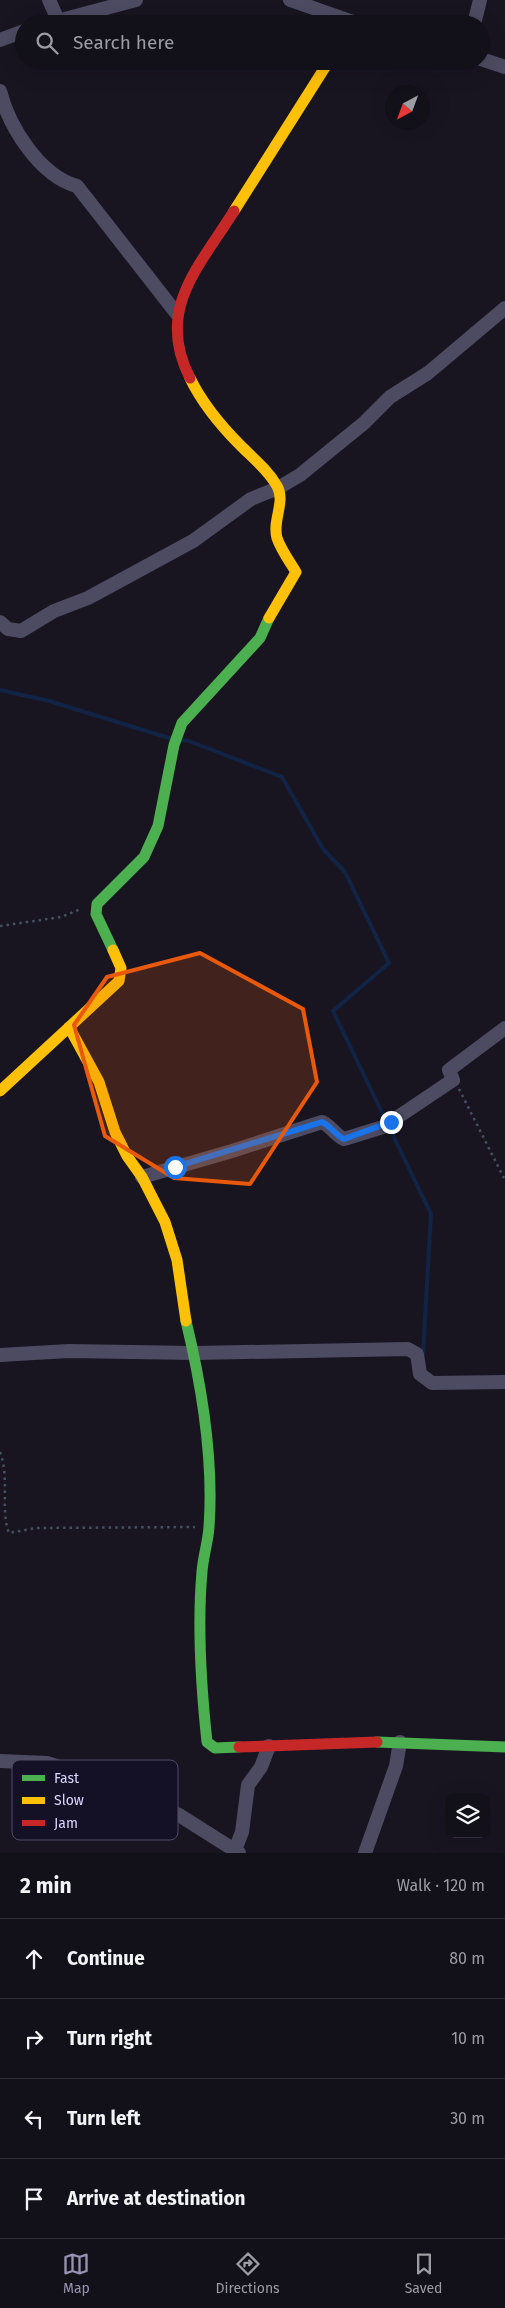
<!DOCTYPE html>
<meta charset="utf-8">
<style>
body{margin:0;font-family:"Fira Sans",sans-serif;background:#1f1e26;color:#f1f3f6}
.controls{position:absolute;right:15px;bottom:15px;display:grid;overflow:hidden;border-radius:10px;box-shadow:0 5px 20px #0002}
.controls button{width:45px;height:45px;display:grid;place-items:center;padding:0;border:0;border-bottom:1px solid #313038;background:#121019;color:#f1f3f6;font:25px sans-serif}
.compass{position:absolute;left:385px;top:85px;width:45px;height:45px;border-radius:50%;background:#121019;box-shadow:0 5px 20px #0002;rotate:221deg}
.stop{position:absolute;width:15px;height:15px;margin:-11px;border:4px solid #1a73e8;border-radius:50%;background:#fff}
.stop.end{background:#1a73e8;border-color:#fff;box-shadow:0 1px 5px #0008}
.list{margin:0;padding:0;list-style:none}
h2{display:flex;justify-content:space-between;align-items:center;height:65px;margin:0;padding:0 20px;font-size:21px}
h2 small{font-size:16px;font-weight:400;color:#9c9da2}
.list li{display:grid;grid-template-columns:32px 1fr auto;gap:15px;align-items:center;box-sizing:border-box;height:80px;padding:0 20px;border-top:1px solid #313038}
.list b{display:block;font-size:19px;white-space:nowrap}
.list em{font-size:16px;font-style:normal;color:#9c9da2}
.icon{flex:none;width:28px;height:28px;fill:none;stroke:currentColor;stroke-width:2;stroke-linecap:round;stroke-linejoin:round}
.map{position:relative;flex:none;width:505px;height:1853px;overflow:hidden}
.search{position:absolute;background:#121019;box-shadow:0 5px 20px #0002;left:15px;right:15px;top:15px;height:55px;display:flex;align-items:center;gap:12px;box-sizing:border-box;padding:0 18px;border-radius:28px;color:#9c9da2;font-size:19px}
.sheet{height:385px;background:#121019}
nav{display:flex;justify-content:space-around;align-items:center;box-sizing:border-box;height:70px;border-top:1px solid #313038;background:#121019;font-size:14px;color:#9c9da2}
nav a{display:grid;justify-items:center;gap:2px}
nav .on{color:#9793b1}
.map>svg:first-child{display:block}
.lines{fill:none;stroke-linecap:round;stroke-linejoin:round}
.stream{stroke:#112446;stroke-width:4}
.path{stroke:#46515f;stroke-width:2.5;stroke-dasharray:2.5 4;stroke-linecap:butt}
.street{stroke:#4c4b61;stroke-width:14}
.fast{stroke:#4caf50;stroke-width:11}
.slow{stroke:#ffc107;stroke-width:11}
.jam{stroke:#c62828;stroke-width:11}
.route{stroke:#1a73e8;stroke-width:6}
.marked{fill:#e8590c;fill-opacity:0.2;stroke:#e8590c;stroke-width:4;stroke-linejoin:round}
.key{fill:#141026;stroke:#504c67;stroke-width:1}
.key-label{font-size:14px;fill:#dbd7fe}
</style>
<div class="map">
<svg width="505" height="1853" viewBox="0 0 505 1853">
<rect width="100%" height="100%" fill="#181521"/>
<g class="lines">
<g class="stream">
<polyline points="0,690 49,701 169,738"/>
<polyline points="181,740 189,741 282,777 323,849 345,872 389,963 333,1011 431,1214 423,1354"/>
</g>
<g class="path">
<polyline points="0,926 61,917 81,909"/>
<polyline points="459,1089 505,1180"/>
<path d="M0 1452C10 1478 0 1509 9 1533L36 1528 195 1527"/>
</g>
<g class="street">
<polyline points="49,0 58,20"/>
<polyline points="290,0 359,24"/>
<polyline points="46,24 136,0"/>
<polyline points="474,24 480,0"/>
<polyline points="0,40 24,31"/>
<polyline points="481,59 505,67"/>
<path d="M0 91C9 127 40 176 77 186L177 314"/>
<polyline points="0,622 8,629 21,631 54,611 88,598 193,541 251,499 278,488 300,475 364,423 390,397 428,373 505,308"/>
<path d="M142 1177 232 1151 322 1122C331 1126 335 1135 344 1139L383 1127 453 1080 449 1070 505 1028"/>
<polyline points="0,1355 69,1351 194,1353 408,1349 417,1354 420,1374 432,1383 505,1382"/>
<polyline points="0,1761 47,1763 72,1771 179,1815 239,1853"/>
<polyline points="235,1850 242,1832 248,1785 261,1767 269,1746"/>
<polyline points="365,1853 396,1766 400,1742"/>
</g>
<g class="fast">
<polyline points="113,950 96,914 97,904 144,857 158,826 174,745 182,723 260,638 269,618"/>
<path d="M186 1321C202 1387 214 1458 209 1527 208 1542 203 1557 202 1572 197 1628 201 1686 207 1742L215 1748 239 1747"/>
<polyline points="377,1742 505,1747"/>
</g>
<g class="slow">
<polyline points="234,211 329,61"/>
<path d="M190 378C202 403 221 426 241 446 253 458 268 470 277 486 286 502 272 520 277 538 281 550 290 562 296 572L269 618"/>
<polyline points="69,1027 99,1082 115,1132 127,1156 142,1177 165,1222 177,1260 186,1321"/>
<polyline points="0,1091 119,981 121,968 113,950"/>
</g>
<g class="jam">
<path d="M190 378C155 310 199 267 234 211"/>
<polyline points="239,1747 377,1742"/>
</g>
</g>
<g class="lines">
<path class="route" d="M175 1167 322 1122C331 1126 335 1135 344 1139L391 1122"/>
</g>
<path class="marked" d="M200 953 303 1009 317 1082 250 1184 174 1178 105 1136 74 1025 107 977Z"/>
<rect x="12" y="1760" width="166" height="80" rx="8" class="key"/>
<rect x="22" y="1775" width="23" height="6" fill="#4caf50"/>
<rect x="22" y="1797" width="23" height="7" fill="#ffc107"/>
<rect x="22" y="1820" width="23" height="6" fill="#c62828"/>
<g class="key-label">
<text x="54" y="1783">Fast</text>
<text x="54" y="1805">Slow</text>
<text x="54" y="1828">Jam</text>
</g>
</svg>
<div class="controls">
<button><svg class="icon" aria-label="layers" viewBox="0 0 24 24"><path d="M12 4l9 5-9 5-9-5zM3 14l9 5 9-5"/></svg></button>
</div>
<svg class="compass" viewBox="-18 -18 36 36"><path d="M0-13l5 13h-10z" fill="#e53935"/><path d="M0 13l5-13h-10z" fill="#9c9da2"/></svg>
<div class="stop" style="left:175px;top:1167px"></div>
<div class="stop end" style="left:391px;top:1122px"></div>
<div class="search"><svg class="icon" aria-label="search" viewBox="0 0 24 24"><circle cx="10" cy="10" r="6"/><path d="M15 15l6 6"/></svg>Search here</div>
</div>
<section class="sheet">
<h2>2 min<small>Walk · 120 m</small></h2>
<ul class="list">
<li><svg class="icon" aria-label="ahead" viewBox="0 0 24 24"><path d="M12 20V5M6 11l6-6 6 6"/></svg><div><b>Continue</b></div><em>80 m</em></li>
<li><svg class="icon" aria-label="right" viewBox="0 0 24 24"><path d="M7 20v-9h11M14 6l5 5-5 5"/></svg><div><b>Turn right</b></div><em>10 m</em></li>
<li><svg class="icon" aria-label="left" viewBox="0 0 24 24"><path d="M17 20v-9H6M10 6l-5 5 5 5"/></svg><div><b>Turn left</b></div><em>30 m</em></li>
<li><svg class="icon" aria-label="arrive" viewBox="0 0 24 24"><path d="M6 21V4h12l-3 4 3 4H6"/></svg><div><b>Arrive at destination</b></div></li>
</ul>
</section>
<nav>
<a class="on"><svg class="icon" aria-label="map" viewBox="0 0 24 24"><path d="M3 6l6-2 6 2 6-2v14l-6 2-6-2-6 2zM9 4v14M15 6v14"/></svg>Map</a>
<a><svg class="icon" aria-label="directions" viewBox="0 0 24 24"><path d="M12 3l9 9-9 9-9-9zM9 14v-3h6M13 9l2 2-2 2"/></svg>Directions</a>
<a><svg class="icon" aria-label="saved" viewBox="0 0 24 24"><path d="M7 4h10v16l-5-4-5 4z"/></svg>Saved</a>
</nav>
